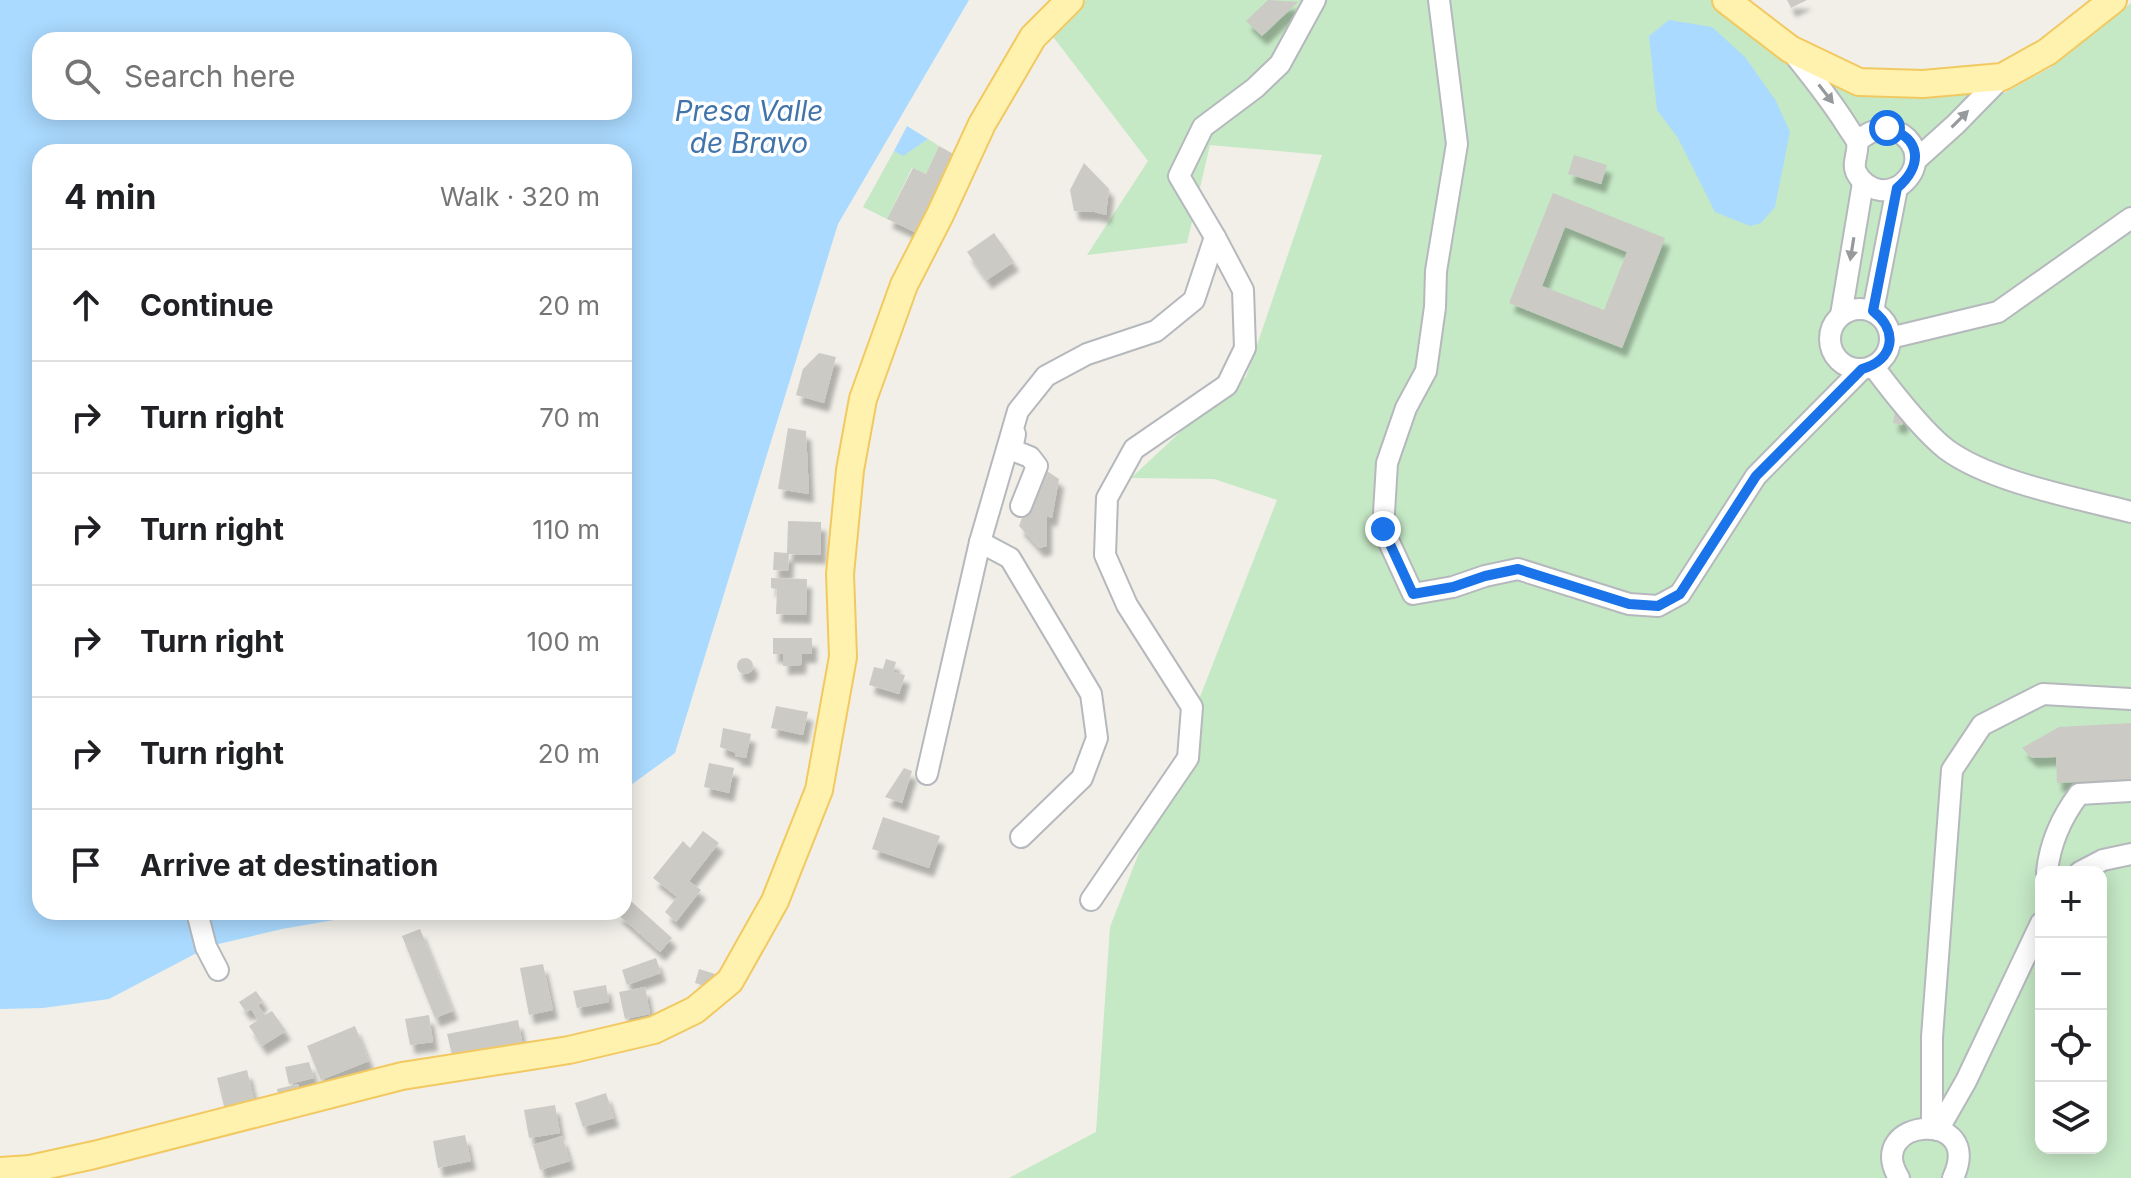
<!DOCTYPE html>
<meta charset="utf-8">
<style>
body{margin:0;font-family:Inter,sans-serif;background:#f2f2f2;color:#202124}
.controls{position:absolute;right:24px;bottom:24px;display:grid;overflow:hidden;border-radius:16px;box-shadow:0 4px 20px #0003}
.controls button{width:72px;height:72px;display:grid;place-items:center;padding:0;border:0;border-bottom:2px solid #e0e0e0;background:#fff;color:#202124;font:40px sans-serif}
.stop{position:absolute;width:24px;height:24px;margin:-18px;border:6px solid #1a73e8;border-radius:50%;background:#fff}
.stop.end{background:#1a73e8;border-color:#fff;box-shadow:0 2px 8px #0008}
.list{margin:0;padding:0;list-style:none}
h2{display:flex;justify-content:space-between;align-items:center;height:104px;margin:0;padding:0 32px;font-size:34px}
h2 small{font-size:26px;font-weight:400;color:#757577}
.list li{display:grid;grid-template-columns:52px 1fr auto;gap:24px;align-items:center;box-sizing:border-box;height:112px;padding:0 32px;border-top:2px solid #e0e0e0}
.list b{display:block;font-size:30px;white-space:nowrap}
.list em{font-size:26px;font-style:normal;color:#757577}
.icon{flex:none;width:44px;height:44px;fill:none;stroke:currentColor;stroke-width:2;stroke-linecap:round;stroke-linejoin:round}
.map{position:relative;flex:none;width:2131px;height:1178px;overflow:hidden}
.search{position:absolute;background:#fff;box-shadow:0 4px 20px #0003;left:32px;top:32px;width:600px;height:88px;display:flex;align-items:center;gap:20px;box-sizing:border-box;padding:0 28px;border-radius:24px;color:#757577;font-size:30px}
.panel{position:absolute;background:#fff;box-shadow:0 4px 20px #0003;left:32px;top:144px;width:600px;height:776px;border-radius:24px}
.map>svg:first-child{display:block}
.green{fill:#c5e8c5;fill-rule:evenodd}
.water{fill:#aadaff;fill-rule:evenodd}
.building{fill:#cccac5;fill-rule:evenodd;filter:url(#shadow)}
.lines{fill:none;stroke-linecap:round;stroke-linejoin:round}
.minor-casing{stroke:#b5b8bc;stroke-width:24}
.major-casing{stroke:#f2c960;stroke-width:30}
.minor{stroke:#fff;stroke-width:20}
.major{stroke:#fff2af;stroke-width:26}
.oneway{fill:#979a9d}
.route{stroke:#1a73e8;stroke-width:10}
.labels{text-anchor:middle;stroke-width:7;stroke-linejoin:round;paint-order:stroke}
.water-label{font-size:28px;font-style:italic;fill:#4174aa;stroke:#fff}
</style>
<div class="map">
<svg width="2131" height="1178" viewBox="0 0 2131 1178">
<defs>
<filter id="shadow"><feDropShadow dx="5" dy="9" stdDeviation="2" flood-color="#0004"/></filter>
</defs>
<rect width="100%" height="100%" fill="#f1efe8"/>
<g class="green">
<path d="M1086 0H1713L1788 60 1922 96 2004 93 2050 68 2131 3V1178H1009L1096 1132 1110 927 1277 500 1214 479 1131 478 1221 394 1246 377 1322 155 1210 145 1187 243 1087 255 1148 161 1051 34ZM2041 872H2101V1148H2041Z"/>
<polygon points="928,139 939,146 926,174 912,168 887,219 863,207 894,151 903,155"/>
</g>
<g class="water">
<path d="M0 0H969L838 224 675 753 624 790V152H40V912H380L282 929 210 946 109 999 43 1008 0 1009ZM40 40H624V112H40Z"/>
<polygon points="1669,20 1712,27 1745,57 1776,101 1790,132 1775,207 1761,223 1750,226 1715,212 1678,138 1657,110 1649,36"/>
<polygon points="907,126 928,139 903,156 894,151"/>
</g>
<g class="building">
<polygon points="1268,0 1298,2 1262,36 1246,21"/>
<polygon points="1787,0 1807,0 1791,8"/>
<polygon points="939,146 957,156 919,234 887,219 913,168 926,174"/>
<polygon points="1574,155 1607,165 1601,184 1568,174"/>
<polygon points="1084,163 1109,189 1106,215 1095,212 1074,211 1070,190"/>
<path d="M1553 193 1665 238 1622 348 1509 303ZM1565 227 1627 252 1604 310 1542 286Z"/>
<polygon points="994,233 1014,262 987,280 967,252"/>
<polygon points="819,353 836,357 824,403 796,395 803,369"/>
<polygon points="1895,412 1905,415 1902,425 1893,423"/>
<polygon points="788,428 806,431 809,494 778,489"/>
<polygon points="1041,467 1059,479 1052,518 1047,516 1047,546 1039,548 1019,526"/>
<polygon points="788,521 821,522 821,555 789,554 788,571 773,570 774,552 787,553"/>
<polygon points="771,578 807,579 806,615 776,614 777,589 771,588"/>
<polygon points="773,638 812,638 812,654 802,654 801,665 783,666 783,654 773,654"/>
<circle cx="745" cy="666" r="8"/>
<polygon points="886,659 896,662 893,672 905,675 899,694 869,685 874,667 883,669"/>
<polygon points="776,706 808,712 803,735 771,728"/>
<polygon points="2131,723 2131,779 2057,783 2056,757 2032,758 2022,748 2059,727"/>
<polygon points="723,728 751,734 746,758 735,756 736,753 720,747"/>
<polygon points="709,763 734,768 729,793 704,787"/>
<polygon points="904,768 912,771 902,803 885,797"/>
<polygon points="883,817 940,836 929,868 872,849"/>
<polygon points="703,831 719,843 689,881 701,890 676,922 665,912 677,897 653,878 683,841 690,848"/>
<polygon points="624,895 672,938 660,952 615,912 624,912"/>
<polygon points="420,929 453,1011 435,1018 402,936"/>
<polygon points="656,958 661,973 627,985 622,970"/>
<polygon points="543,964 553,1010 529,1015 520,968"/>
<polygon points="699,969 715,974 711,988 695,983"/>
<polygon points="606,985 609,1002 577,1008 573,991"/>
<polygon points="645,987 650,1014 625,1019 619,992"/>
<polygon points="256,991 263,1001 258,1005 265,1015 272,1011 286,1031 262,1046 249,1026 258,1020 251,1009 246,1012 239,1002"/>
<polygon points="429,1015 433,1042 410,1045 405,1019"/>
<polygon points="518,1020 523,1046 453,1059 447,1034"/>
<polygon points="355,1026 369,1061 321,1080 307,1046"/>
<polygon points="309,1062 314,1078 289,1084 285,1067"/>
<polygon points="247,1070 255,1103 225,1110 217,1078"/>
<polygon points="298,1084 302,1099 280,1104 277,1089"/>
<polygon points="606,1093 614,1118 583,1127 575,1103"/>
<polygon points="555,1105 560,1133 529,1138 524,1110"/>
<polygon points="465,1135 471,1161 438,1168 433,1141"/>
<polygon points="562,1136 570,1161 540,1170 533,1145"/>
</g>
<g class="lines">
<defs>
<g id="minor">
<polyline points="1439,0 1457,144 1436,271 1435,307 1426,371 1406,408 1387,463 1383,529 1413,594 1453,587 1485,576 1518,569 1629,604 1658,606 1680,594 1756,476 1862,369"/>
<path d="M1793 53C1812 77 1831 100 1847 126 1850 131 1855 137 1857 142 1859 152 1852 163 1856 172 1861 182 1869 188 1880 190 1888 191 1895 189 1902 184 1938 154 1894 106 1857 142"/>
<polyline points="1916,160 1956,124 2002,77"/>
<circle cx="1860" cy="339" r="30"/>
<polyline points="1873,311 1897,188"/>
<polyline points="1841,315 1863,183"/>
<polyline points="1890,338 1998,312 2131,218"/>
<path d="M1873 366C1891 390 1923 431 1946 449 1990 482 2077 498 2131 512"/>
<polyline points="1015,434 1012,450 1030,457 1037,466 1021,506"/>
<polyline points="980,542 1010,558 1091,694 1097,738 1082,778 1021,837"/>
<polyline points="927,774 980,542 1018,411 1046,376 1087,354 1156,331 1194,300 1215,237"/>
<path d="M2047 872C2050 842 2061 818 2079 794L2131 791"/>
<polyline points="2080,872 2103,860 2131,854"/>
<polyline points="1091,900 1188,758 1192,707 1127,605 1105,555 1107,498 1134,449 1227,385 1245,348 1243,290 1215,237 1179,176 1203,127 1255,88 1280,64 1315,0"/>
<polyline points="197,912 206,947 218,970"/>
<polyline points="1932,1127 1932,1037 1952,770 1982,725 2043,694 2131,699"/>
<polyline points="1938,1130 1966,1081 2041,923"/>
<path d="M1899 1178C1862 1118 1986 1107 1953 1178"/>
</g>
<g id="major">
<polyline points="1726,0 1790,49 1859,82 1923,84 2002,77 2047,52 2113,0"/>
<polyline points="0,1171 30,1169 94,1155 402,1076 569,1050 654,1030 695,1010 730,981 775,901 819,790 843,657 840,574 850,470 863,399 904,285 940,215 982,124 1033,37 1070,0"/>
</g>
</defs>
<use href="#minor" class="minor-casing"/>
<use href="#major" class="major-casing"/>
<use href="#minor" class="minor"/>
<use href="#major" class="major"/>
</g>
<defs><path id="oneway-solid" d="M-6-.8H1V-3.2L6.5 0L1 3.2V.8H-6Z" transform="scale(2)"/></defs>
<g class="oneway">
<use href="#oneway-solid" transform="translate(1826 94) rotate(52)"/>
<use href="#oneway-solid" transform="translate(1960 119) rotate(-45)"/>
<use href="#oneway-solid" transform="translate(1852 249) rotate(99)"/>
</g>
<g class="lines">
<path class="route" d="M1383 529 1413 594 1453 587 1485 576 1518 569 1629 604 1658 606 1680 594 1756 476 1862 369C1894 360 1899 331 1873 311L1897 188C1922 167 1923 138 1887 128"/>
</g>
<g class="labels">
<g class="water-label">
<text x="749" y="121">Presa Valle<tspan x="749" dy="32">de Bravo</tspan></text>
</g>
</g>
</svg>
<div class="controls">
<button>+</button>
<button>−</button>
<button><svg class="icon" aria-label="locate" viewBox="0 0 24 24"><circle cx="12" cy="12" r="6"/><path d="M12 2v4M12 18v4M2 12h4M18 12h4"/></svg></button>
<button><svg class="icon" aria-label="layers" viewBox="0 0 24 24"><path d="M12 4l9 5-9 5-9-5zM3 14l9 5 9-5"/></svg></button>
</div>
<div class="stop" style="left:1887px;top:128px"></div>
<div class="stop end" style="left:1383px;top:529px"></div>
<div class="search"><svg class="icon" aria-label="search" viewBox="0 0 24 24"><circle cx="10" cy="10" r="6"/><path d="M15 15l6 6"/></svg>Search here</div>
<section class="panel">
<h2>4 min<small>Walk · 320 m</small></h2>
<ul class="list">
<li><svg class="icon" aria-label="ahead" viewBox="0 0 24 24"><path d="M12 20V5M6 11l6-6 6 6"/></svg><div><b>Continue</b></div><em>20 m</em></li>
<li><svg class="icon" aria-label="right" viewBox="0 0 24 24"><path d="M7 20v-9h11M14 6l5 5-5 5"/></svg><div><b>Turn right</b></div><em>70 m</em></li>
<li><svg class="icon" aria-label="right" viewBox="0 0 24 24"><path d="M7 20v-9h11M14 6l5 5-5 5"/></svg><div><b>Turn right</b></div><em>110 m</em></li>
<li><svg class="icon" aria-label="right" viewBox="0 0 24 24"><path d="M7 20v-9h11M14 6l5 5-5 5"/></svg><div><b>Turn right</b></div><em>100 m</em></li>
<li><svg class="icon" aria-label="right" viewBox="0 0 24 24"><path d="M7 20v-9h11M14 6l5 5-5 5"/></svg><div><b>Turn right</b></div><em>20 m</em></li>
<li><svg class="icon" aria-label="arrive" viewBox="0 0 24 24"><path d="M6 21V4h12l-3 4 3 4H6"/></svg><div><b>Arrive at destination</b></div></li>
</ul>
</section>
</div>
